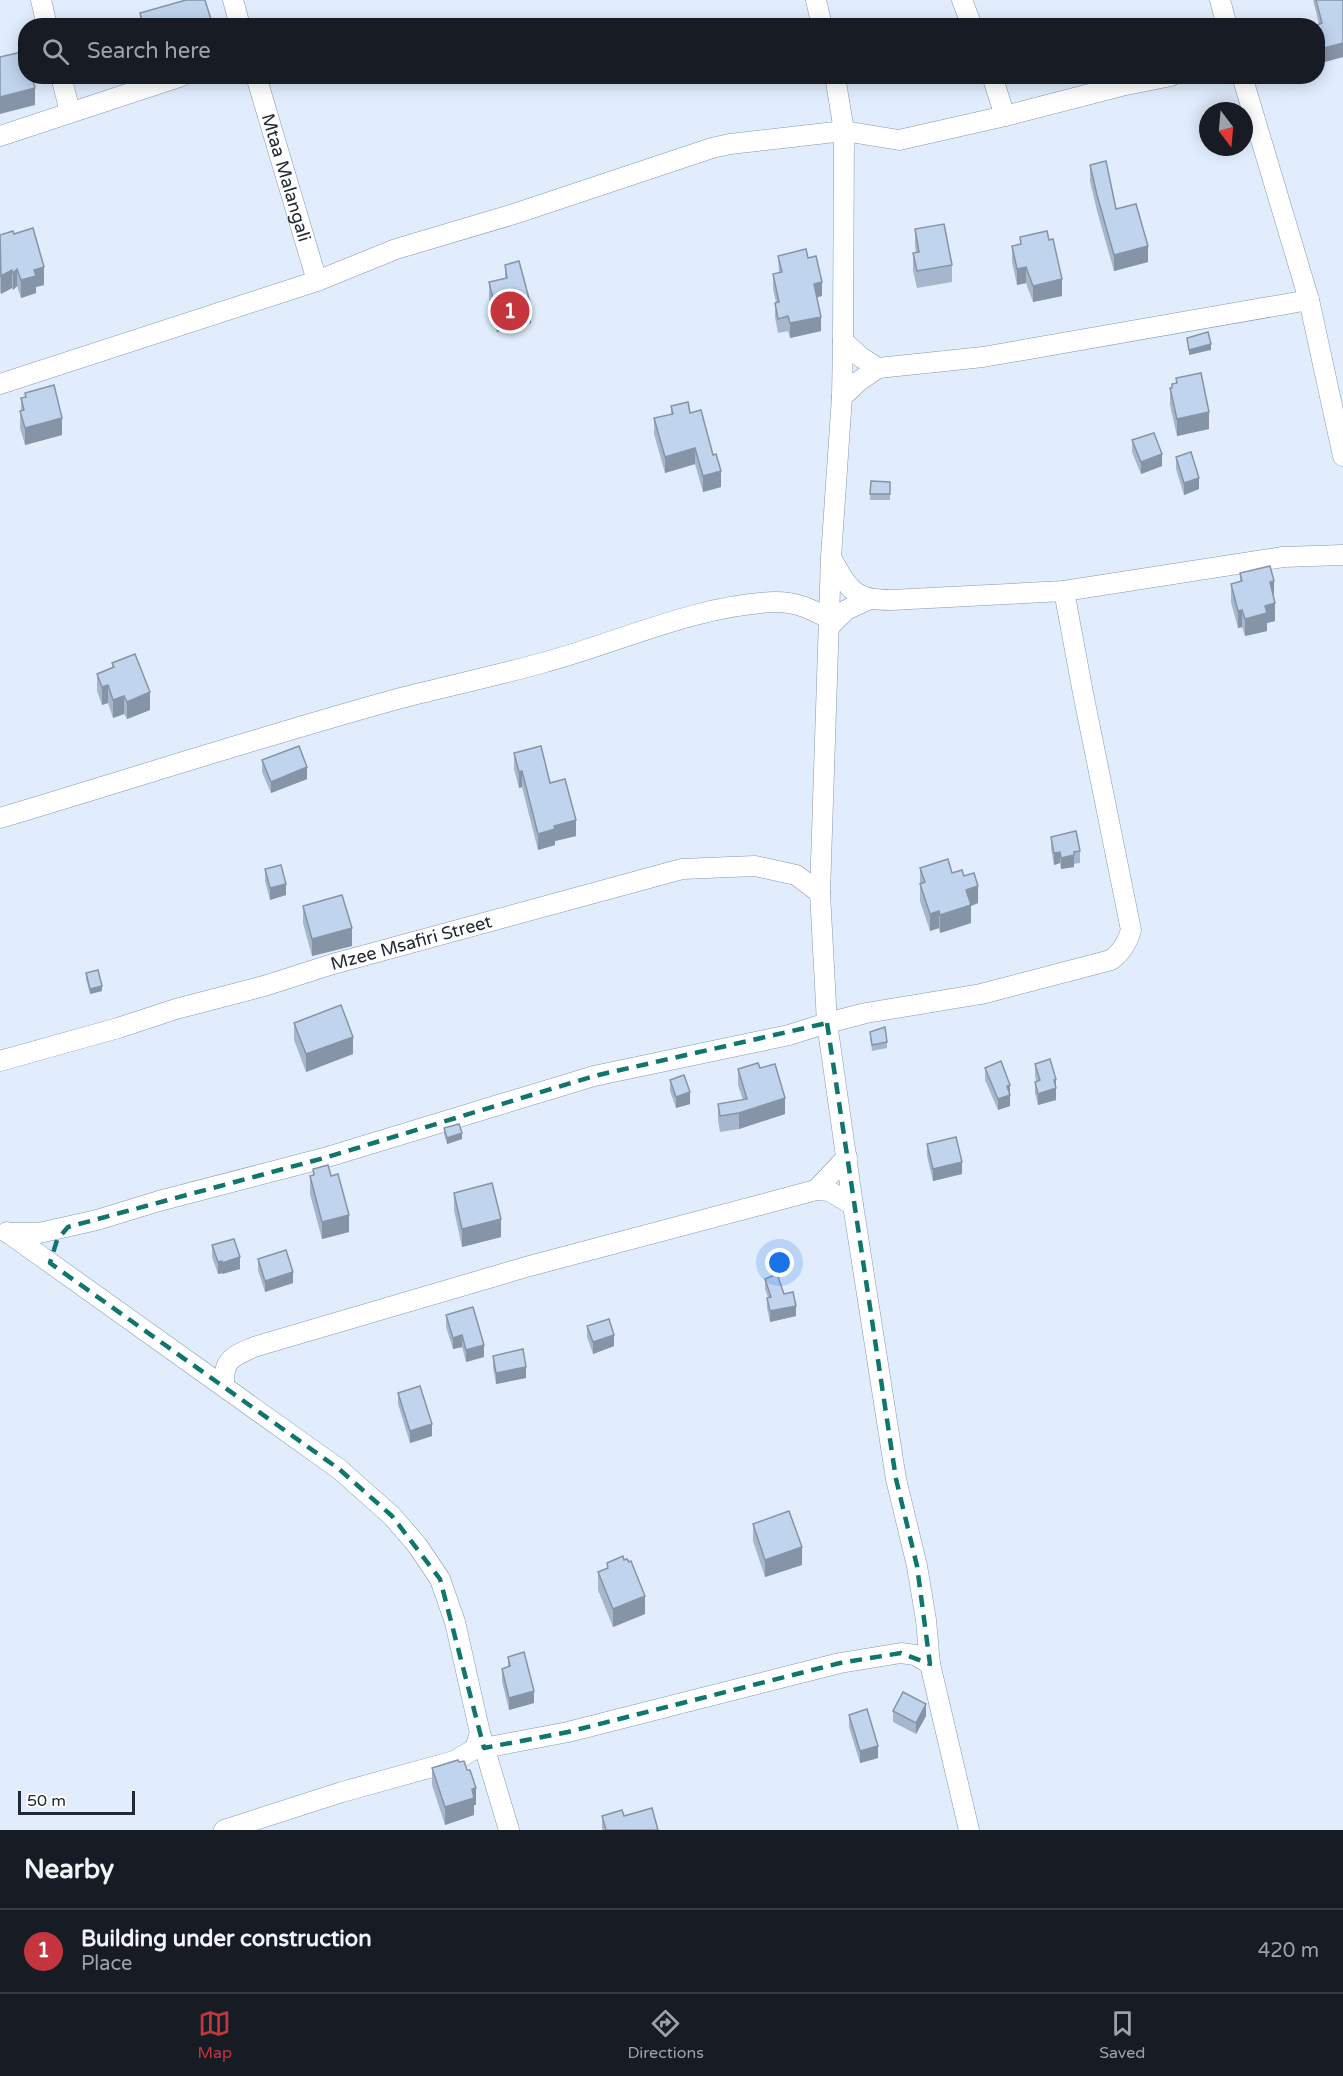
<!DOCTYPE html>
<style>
body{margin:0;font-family:"Varela Round",sans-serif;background:#20242c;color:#f1f3f6}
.compass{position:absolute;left:1199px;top:102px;width:54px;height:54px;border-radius:50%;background:#171b24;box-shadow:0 3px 15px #0003;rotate:164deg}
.scale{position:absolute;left:18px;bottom:15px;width:117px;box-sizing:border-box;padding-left:6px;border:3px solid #212933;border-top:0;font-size:16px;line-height:21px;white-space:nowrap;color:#212933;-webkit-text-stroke:4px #fff;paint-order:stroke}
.you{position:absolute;left:780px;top:1263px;width:21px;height:21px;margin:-15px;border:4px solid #fff;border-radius:50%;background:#1a73e8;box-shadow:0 0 0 9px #1a73e833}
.badge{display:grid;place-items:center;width:39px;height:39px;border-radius:50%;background:#c5353e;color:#fff;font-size:20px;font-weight:700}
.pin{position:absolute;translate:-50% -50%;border:3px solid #fff;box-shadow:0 2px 6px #0006}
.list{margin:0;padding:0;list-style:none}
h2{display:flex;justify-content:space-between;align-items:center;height:78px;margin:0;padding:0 24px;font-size:26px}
h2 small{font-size:20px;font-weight:400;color:#9ea1a6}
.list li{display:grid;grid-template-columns:39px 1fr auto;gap:18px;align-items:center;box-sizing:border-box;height:84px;padding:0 24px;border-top:2px solid #363941}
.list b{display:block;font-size:22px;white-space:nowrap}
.list p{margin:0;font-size:20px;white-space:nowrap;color:#9ea1a6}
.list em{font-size:20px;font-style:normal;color:#9ea1a6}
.icon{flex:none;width:33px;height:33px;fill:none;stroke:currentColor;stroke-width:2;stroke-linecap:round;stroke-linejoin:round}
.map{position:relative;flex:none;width:1343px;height:1830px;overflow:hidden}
.search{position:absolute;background:#171b24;box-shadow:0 3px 15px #0003;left:18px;right:18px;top:18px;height:66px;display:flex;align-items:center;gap:15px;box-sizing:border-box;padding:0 21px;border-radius:24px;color:#9ea1a6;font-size:22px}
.sheet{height:162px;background:#171b24}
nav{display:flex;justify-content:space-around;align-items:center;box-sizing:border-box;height:84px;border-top:2px solid #363941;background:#171b24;font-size:16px;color:#9ea1a6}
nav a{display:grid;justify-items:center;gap:3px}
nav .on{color:#c5353e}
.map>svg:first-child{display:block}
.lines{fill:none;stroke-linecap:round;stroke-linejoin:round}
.minor-casing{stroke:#8598b1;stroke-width:21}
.minor{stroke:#fff;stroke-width:20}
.wall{fill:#a5b6cd}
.shaded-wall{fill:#8694a7}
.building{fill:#c0d4ee;stroke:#8694a7;stroke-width:1.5}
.marked{fill:none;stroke:#0f766e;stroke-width:4.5;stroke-dasharray:12 8;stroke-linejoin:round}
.labels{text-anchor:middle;stroke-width:6;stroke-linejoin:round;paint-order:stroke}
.street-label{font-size:18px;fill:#212933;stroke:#fff}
</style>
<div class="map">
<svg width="1343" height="1830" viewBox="0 0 1343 1830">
<rect width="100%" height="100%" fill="#e1edfd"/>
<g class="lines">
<defs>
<g id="minor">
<polyline points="41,0 47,26"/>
<polyline points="233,0 240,26"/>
<polyline points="816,0 822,26"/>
<polyline points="962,0 972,26"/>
<polyline points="1220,0 1227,26"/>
<polyline points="61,76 70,112"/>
<path id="s1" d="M256 76 317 281"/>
<polyline points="835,76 844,131 843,341 842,397 831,557 820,893 827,1023 853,1205 896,1479 917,1566 926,1620 930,1664 969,1830"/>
<polyline points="992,76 1005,116"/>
<polyline points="1242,76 1309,300 1343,456"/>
<polyline points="0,136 182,76"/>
<polyline points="843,341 862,358 878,368 907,365 983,357 1309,300"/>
<polyline points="0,384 317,281 396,249 514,214 712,148 730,144 844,131 899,140 1005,116 1121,86 1171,76"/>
<polyline points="842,397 859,381 878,368"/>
<path d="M832 559C849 590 854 600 891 600L1064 591 1283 557 1343 555"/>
<polyline points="830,626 846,610 868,600"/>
<path d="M0 818C134 778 266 735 401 698 448 686 495 676 542 663 617 643 696 605 775 602 797 602 811 609 830 619"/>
<path id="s2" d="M0 1061 118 1028 176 1009 264 986 333 964 682 869 755 866 796 875 820 893"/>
<polyline points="816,1190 847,1157"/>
<polyline points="7,1232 339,1469 392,1516 417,1545 440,1579 455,1622 480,1733 509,1830"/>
<path d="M8 1233H39L97 1220 159 1201 324 1158 594 1076 789 1035 827 1023 866 1013 981 994 1111 960C1122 952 1127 943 1131 930L1083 693 1064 591"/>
<path d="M224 1386C223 1359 232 1357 254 1347L526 1267 816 1190 829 1191 853 1205"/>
<polyline points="484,1748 568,1732 840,1663 901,1653 915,1655 930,1664"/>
<polyline points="224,1830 342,1792 454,1761 475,1749 480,1733"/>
</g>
</defs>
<use href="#minor" class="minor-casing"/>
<use href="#minor" class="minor"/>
</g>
<g class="wall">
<polygon points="1313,0 1343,0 1343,57 1317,64 1317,26 1319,24"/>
<polygon points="140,13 213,26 140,26"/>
<polygon points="1090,165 1116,209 1148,262 1114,271 1097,211 1090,181"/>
<polygon points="915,229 952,265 952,282 917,288 913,271 913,253 916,253 915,246"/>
<polygon points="14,234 44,285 36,287 36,293 21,298 17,286 13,290 12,288 1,294 0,292 0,235"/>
<polygon points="1020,237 1062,296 1033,302 1026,283 1017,285 1012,262 1012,246 1020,244"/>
<polygon points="778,256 808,258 822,296 817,297 821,331 790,338 788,331 778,333 775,317 775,303 776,302 773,289 773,274 779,273"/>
<polygon points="505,265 531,323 497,332 489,299 489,282 505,278"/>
<polygon points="1176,378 1209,429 1177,436 1170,405 1170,388 1172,388 1172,384 1176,383"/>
<polygon points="25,393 62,435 25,445 20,428 20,411 21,410 21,398 25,397"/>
<polygon points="671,406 690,413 721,487 703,492 695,464 665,473 654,434 654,418 671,414"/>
<polygon points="1132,440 1162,466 1141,474 1132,452"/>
<polygon points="1176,457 1199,489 1184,495 1176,469"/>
<polygon points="871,481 890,482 890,500 870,500"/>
<polygon points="1240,573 1274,599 1275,621 1267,623 1267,631 1245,636 1242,627 1238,628 1231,602 1231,584 1240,582"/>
<polygon points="112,663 150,710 127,719 124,714 113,718 108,703 102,705 97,691 97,674 112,668"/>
<polygon points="514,753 550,783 576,836 555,841 555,845 538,850 522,787 519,788 514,769"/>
<polygon points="262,760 307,779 271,793 262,772"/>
<polygon points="1051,837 1080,851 1080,863 1074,864 1074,867 1061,869 1060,863 1054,865 1051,848"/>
<polygon points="920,868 952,873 964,876 978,903 971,906 971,923 940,933 939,928 930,931 920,901"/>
<polygon points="265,869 286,895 270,900 265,881"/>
<polygon points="303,906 352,946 312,956 303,923"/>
<polygon points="86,973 102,991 90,994 86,979"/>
<polygon points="294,1023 353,1054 306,1072 294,1040"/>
<polygon points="870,1032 887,1042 887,1048 872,1051"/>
<polygon points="1035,1064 1056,1079 1056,1100 1038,1105 1035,1093 1035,1082 1036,1081 1035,1076"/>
<polygon points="760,1068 785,1114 739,1129 720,1132 718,1120 718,1104 743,1100 738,1085 738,1069"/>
<polygon points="985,1068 1010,1085 1010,1106 998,1110 985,1080"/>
<polygon points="670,1080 690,1104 676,1108 670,1091"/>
<polygon points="444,1128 462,1139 447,1144 444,1134"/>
<polygon points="927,1144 962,1174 933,1181 927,1156"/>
<polygon points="313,1169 331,1176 349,1232 322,1239 310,1194 310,1176 313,1176"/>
<polygon points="454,1193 501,1237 462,1247 454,1210"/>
<polygon points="212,1245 240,1269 222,1274 222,1273 218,1274 212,1257"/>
<polygon points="258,1259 293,1283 265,1292 258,1270"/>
<polygon points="765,1279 784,1294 796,1316 770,1322 767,1308 767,1298 768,1297 765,1289"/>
<polygon points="446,1315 484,1357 466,1362 462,1347 453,1349 446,1327"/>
<polygon points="587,1326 614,1346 593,1354 587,1337"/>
<polygon points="493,1356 526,1378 496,1384 493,1367"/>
<polygon points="398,1393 432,1436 410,1443 398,1404"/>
<polygon points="753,1524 802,1565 765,1577 753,1541"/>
<polygon points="624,1560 645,1614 613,1627 598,1590 598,1572 607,1569 607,1563"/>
<polygon points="508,1657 534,1703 509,1710 502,1681 502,1669 508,1667"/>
<polygon points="893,1711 926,1716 916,1734 893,1722"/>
<polygon points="849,1715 878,1758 860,1763 849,1727"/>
<polygon points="432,1768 476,1805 474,1805 474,1815 445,1825 432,1785"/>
<polygon points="602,1816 624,1816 658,1830 602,1830"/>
</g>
<g class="shaded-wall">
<polygon points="1343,43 1343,57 1317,64 1317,50"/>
<polygon points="35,88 35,105 0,114 0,97"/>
<polygon points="1148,246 1148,262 1114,271 1114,255"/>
<polygon points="44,267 44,285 36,287 36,293 21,298 21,280 34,270"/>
<polygon points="1026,267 1026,283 1017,285 1017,269"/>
<polygon points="17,269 17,286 13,290 13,273"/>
<polygon points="12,270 12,288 1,294 1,276"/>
<polygon points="1062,279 1062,296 1033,302 1033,286"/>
<polygon points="822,282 822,296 814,298 814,284"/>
<polygon points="531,306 531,323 497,332 497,314"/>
<polygon points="821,317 821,331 790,338 790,323"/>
<polygon points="1211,344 1211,350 1189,355 1189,350"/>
<polygon points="1209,412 1209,429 1177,436 1177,419"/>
<polygon points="62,418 62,435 25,445 25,428"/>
<polygon points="695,448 695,464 665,473 665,457"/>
<polygon points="1162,454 1162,466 1141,474 1141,462"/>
<polygon points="721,471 721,487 703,492 703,476"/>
<polygon points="1199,478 1199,489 1184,495 1184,483"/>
<polygon points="1274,581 1274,599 1270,582"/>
<polygon points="1275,603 1275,621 1267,623 1267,631 1245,636 1245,619 1265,606"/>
<polygon points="1242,610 1242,627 1238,628 1238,611"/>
<polygon points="108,685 108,703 102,705 102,687"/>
<polygon points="150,692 150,710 127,719 127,702"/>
<polygon points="124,696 124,714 113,718 113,700"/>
<polygon points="307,767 307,779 271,793 271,782"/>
<polygon points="522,771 522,787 519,788 519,772"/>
<polygon points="576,820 576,836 555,841 555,845 538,850 538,834 554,826"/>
<polygon points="1060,852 1060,863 1054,865 1054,853"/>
<polygon points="1074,855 1074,867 1061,869 1061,858"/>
<polygon points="286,884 286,895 270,900 270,888"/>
<polygon points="978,886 978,903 971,906 971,923 940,933 940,915 966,890"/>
<polygon points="939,911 939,928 930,931 930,914"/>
<polygon points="352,928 352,946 312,956 312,939"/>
<polygon points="102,986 102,991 90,994 90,989"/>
<polygon points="353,1037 353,1054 306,1072 306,1054"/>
<polygon points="1056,1079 1056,1100 1038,1105 1038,1094 1054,1080"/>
<polygon points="1010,1085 1010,1106 998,1110 998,1099 1007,1086"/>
<polygon points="690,1092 690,1104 676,1108 676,1097"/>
<polygon points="785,1098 785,1114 739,1129 739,1113"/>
<polygon points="462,1133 462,1139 447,1144 447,1138"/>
<polygon points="962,1162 962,1174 933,1181 933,1169"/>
<polygon points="349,1215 349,1232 322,1239 322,1222"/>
<polygon points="501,1219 501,1237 462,1247 462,1229"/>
<polygon points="240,1257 240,1269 222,1274 222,1263"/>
<polygon points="222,1261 222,1273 218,1274 218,1262"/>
<polygon points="293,1272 293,1283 265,1292 265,1281"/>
<polygon points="796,1306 796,1316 770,1322 770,1311"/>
<polygon points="462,1335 462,1347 453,1349 453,1338"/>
<polygon points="614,1335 614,1346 593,1354 593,1342"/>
<polygon points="484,1345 484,1357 466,1362 466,1350"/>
<polygon points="526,1367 526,1378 496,1384 496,1373"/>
<polygon points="432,1424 432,1436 410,1443 410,1431"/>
<polygon points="802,1547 802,1565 765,1577 765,1560"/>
<polygon points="645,1596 645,1614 613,1627 613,1609"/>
<polygon points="534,1691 534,1703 509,1710 509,1698"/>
<polygon points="926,1704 926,1716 916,1734 916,1723"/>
<polygon points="878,1746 878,1758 860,1763 860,1751"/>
<polygon points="476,1788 476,1805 474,1805 474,1815 445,1825 445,1807 472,1789"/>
</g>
<g class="building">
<polygon points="186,0 205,0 213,26 143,26 140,13"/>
<polygon points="1316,0 1343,0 1343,43 1317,50 1317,26 1315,26 1322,23"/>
<polygon points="26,51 26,76 32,76 35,88 0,97 0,57"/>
<polygon points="1106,161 1116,209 1136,204 1148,246 1114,255 1097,195 1090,165"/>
<polygon points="944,224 952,265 917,271 913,253 919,252 915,229"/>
<polygon points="33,228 44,267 34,270 36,276 21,280 17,269 13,273 12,270 1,276 0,235 13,231 14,234"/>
<polygon points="1047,231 1049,240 1053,239 1062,279 1033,286 1026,267 1017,269 1012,246 1021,244 1020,237"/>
<polygon points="806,249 808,258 816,256 822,282 814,284 821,317 790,323 788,316 778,319 775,303 779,302 773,274 782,272 778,256"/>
<polygon points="519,261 531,306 497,314 489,282 507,278 505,265"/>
<polygon points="1208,332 1211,344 1189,350 1187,338"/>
<polygon points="1201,373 1209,412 1177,419 1170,388 1172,388 1172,384 1177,383 1176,378"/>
<polygon points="54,385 62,418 25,428 20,411 24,410 21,398 26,397 25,393"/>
<polygon points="688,402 690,413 701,410 713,455 716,454 721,471 703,476 695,448 665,457 654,418 673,414 671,406"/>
<polygon points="1154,433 1162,454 1141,462 1132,440"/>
<polygon points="1191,452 1199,478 1184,483 1176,457"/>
<polygon points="871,481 890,482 890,494 870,494"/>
<polygon points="1270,566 1274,581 1270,582 1275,603 1265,606 1267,613 1245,619 1242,610 1238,611 1231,584 1242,581 1240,573"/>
<polygon points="135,654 150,692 127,702 124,696 113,700 108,685 102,687 97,674 114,667 112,663"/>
<polygon points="299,746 307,767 271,782 262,760"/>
<polygon points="541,746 550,783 565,779 576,820 554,826 555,829 538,834 522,771 519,772 514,753"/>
<polygon points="1076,831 1080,851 1074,852 1074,855 1061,858 1060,852 1054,853 1051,837"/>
<polygon points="948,859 952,873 962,870 964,876 974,873 978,886 966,890 971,905 940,915 939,911 930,914 920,884 925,882 920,868"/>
<polygon points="281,865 286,884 270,888 265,869"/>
<polygon points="342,895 352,928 312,939 303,906"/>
<polygon points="98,970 102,986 90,989 86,973"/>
<polygon points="341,1005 353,1037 306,1054 294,1023"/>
<polygon points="885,1027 887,1042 872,1045 870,1032"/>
<polygon points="1050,1059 1056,1079 1054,1080 1056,1088 1038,1094 1035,1082 1040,1080 1035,1064"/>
<polygon points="1001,1061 1010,1085 1007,1086 1010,1095 998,1099 985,1068"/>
<polygon points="758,1063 760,1068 775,1064 785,1098 739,1113 720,1116 718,1104 747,1099 738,1069"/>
<polygon points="684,1075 690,1092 676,1097 670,1080"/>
<polygon points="459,1124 462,1133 447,1138 444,1128"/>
<polygon points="956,1137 962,1162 933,1169 927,1144"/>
<polygon points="328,1165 331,1176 338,1174 349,1215 322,1222 310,1176 314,1175 313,1169"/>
<polygon points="492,1183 501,1219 462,1229 454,1193"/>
<polygon points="234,1239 240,1257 222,1263 222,1261 218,1262 212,1245"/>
<polygon points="286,1250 293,1272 265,1281 258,1259"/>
<polygon points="777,1274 784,1294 793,1292 796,1306 770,1311 767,1298 771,1297 765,1279"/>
<polygon points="473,1307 484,1345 466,1350 462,1335 453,1338 446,1315"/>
<polygon points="609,1319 614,1335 593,1342 587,1326"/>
<polygon points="523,1349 526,1367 496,1373 493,1356"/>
<polygon points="420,1386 432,1424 410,1431 398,1393"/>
<polygon points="789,1511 802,1547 765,1560 753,1524"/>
<polygon points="623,1556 624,1560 627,1559 629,1562 631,1561 645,1596 613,1609 598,1572 608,1568 607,1563"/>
<polygon points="524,1652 534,1691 509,1698 502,1669 510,1666 508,1657"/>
<polygon points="903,1692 926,1704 916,1723 893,1711"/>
<polygon points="867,1709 878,1746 860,1751 849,1715"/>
<polygon points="458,1760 459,1762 464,1761 467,1770 470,1770 476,1788 472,1789 474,1798 445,1807 432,1768"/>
<polygon points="652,1808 658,1830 606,1830 602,1816 622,1810 624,1816"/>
</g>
<path class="marked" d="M827 1023 896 1479 917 1566 930 1664 901 1653 840 1663 568 1732 484 1748 440 1579 392 1516 339 1469 50 1263 57 1240 68 1227 324 1158 594 1076Z"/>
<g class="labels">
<g class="street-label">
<text dy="6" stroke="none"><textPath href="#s1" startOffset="106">Mtaa Malangali</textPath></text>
<text dy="6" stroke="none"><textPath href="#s2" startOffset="428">Mzee Msafiri Street</textPath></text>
</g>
</g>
</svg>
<svg class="compass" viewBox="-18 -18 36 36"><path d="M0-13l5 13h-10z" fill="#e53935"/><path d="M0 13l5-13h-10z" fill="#9ea1a6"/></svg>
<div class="scale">50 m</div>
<div class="you"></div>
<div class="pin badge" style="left:510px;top:311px">1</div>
<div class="search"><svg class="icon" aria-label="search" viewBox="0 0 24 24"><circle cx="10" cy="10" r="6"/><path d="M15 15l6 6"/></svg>Search here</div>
</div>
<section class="sheet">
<h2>Nearby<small></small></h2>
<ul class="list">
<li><span class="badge">1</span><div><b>Building under construction</b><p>Place</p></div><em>420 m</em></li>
</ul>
</section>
<nav>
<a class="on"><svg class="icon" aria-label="map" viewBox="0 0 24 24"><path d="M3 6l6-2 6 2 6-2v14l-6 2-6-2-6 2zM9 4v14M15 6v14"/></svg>Map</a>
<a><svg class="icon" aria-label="directions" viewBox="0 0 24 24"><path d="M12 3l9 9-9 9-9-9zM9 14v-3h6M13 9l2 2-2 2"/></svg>Directions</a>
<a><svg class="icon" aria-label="saved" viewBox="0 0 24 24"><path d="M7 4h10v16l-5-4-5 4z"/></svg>Saved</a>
</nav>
